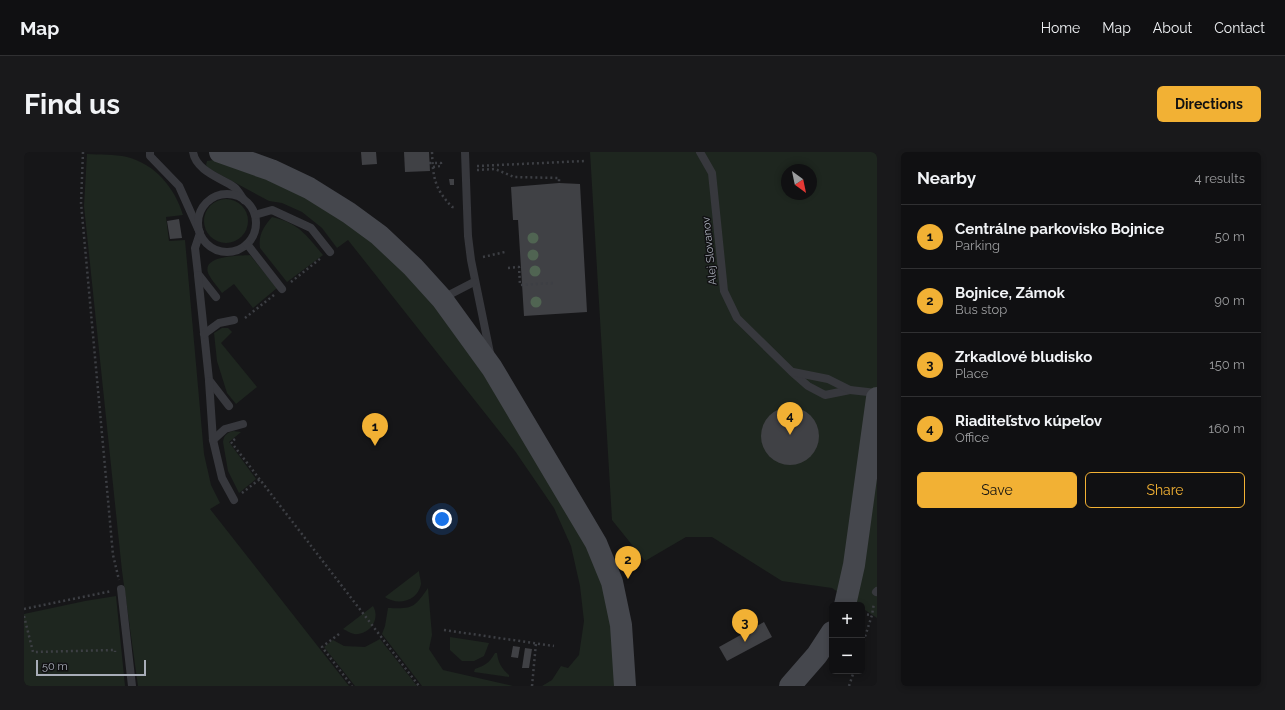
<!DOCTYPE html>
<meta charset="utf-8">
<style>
body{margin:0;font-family:Raleway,sans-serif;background:#19191b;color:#f1f3f6}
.controls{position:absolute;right:12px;bottom:12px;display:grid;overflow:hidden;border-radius:6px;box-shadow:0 2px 6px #0003}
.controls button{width:36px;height:36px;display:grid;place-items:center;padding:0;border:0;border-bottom:1px solid #303032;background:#101012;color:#f1f3f6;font:20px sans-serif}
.compass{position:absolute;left:757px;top:12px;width:36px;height:36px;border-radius:50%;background:#101012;box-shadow:0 2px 6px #0003;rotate:147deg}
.scale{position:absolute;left:12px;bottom:10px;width:110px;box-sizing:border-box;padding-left:4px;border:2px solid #a8adb8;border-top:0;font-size:11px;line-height:14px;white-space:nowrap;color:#a8adb8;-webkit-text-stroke:3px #111113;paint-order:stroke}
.you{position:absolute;left:418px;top:367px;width:14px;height:14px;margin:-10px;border:3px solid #fff;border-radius:50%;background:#1a73e8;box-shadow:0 0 0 6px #1a73e833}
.badge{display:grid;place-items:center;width:26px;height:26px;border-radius:50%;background:#f2b134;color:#111;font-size:13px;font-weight:700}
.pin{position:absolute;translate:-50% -33px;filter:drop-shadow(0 1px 2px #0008)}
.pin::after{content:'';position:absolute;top:21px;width:14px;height:12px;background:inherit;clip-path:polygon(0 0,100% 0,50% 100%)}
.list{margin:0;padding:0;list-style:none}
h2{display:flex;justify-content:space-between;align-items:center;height:52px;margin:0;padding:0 16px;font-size:17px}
h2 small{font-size:13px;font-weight:400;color:#9c9d9f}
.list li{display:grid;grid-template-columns:26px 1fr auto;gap:12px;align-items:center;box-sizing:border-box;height:64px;padding:0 16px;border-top:1px solid #303032}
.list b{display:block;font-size:15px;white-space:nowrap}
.list p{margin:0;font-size:13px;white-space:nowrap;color:#9c9d9f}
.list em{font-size:13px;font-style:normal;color:#9c9d9f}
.actions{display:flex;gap:8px;padding:12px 16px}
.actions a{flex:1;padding:9px 0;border:1px solid #f2b134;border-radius:6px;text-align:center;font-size:14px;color:#f2b134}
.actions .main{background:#f2b134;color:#111}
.map{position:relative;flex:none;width:853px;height:534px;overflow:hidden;border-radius:6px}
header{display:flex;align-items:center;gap:24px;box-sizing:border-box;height:56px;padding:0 20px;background:#101012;border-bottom:1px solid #303032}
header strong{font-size:19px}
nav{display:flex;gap:22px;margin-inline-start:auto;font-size:14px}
.intro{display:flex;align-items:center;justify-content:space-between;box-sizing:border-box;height:96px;padding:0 24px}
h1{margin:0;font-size:28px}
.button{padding:10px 18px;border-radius:6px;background:#f2b134;color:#111;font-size:14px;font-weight:700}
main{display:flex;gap:24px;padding:0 24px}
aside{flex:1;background:#101012;border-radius:6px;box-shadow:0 2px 6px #0003}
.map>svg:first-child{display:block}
.green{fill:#1e261f;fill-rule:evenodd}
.building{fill:#404145}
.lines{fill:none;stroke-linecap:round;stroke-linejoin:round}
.path{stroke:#3d3f44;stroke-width:2.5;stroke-dasharray:2 3;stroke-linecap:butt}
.lane{stroke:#37383d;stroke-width:8}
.secondary{stroke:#45474d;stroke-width:22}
.path-bridge{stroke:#3d3f44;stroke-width:2.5;stroke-dasharray:2 3;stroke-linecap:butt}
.tree{fill:#506452}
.labels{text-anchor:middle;stroke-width:3;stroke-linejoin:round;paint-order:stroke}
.street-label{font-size:11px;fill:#a8adb8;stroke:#111113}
</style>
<header>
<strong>Map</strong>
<nav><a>Home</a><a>Map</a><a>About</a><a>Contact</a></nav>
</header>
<div class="intro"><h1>Find us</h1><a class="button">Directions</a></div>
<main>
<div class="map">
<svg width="853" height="534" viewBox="0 0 853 534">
<rect width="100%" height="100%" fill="#161618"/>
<g class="green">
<path d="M566 0H853V466L838 456V453H833L808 436 758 429 688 385H662L621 409 588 368ZM763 18H787V42H763Z"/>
<path d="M63 2C76 3 90 2 103 5 131 12 151 36 159 63L142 65 145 89 161 88 180 302 187 333 196 351 186 357 325 534H114L98 419 60 54Z"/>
<polygon points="189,8 231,20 285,46 345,84 405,146 461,224 562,390 579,435 588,474 593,534 518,534 528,528 537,514 544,516 555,503 560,469 556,434 547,394 530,356 491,299 324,88 313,96 298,76 278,60 258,51 245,49 184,16 182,13 183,9"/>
<circle cx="202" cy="69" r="22"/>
<path d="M248 65C275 71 282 83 299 103L263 130 236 96C234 83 240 74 248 65Z"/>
<path d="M226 103 253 136 229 156 210 132 198 141C194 135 188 129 185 123 175 103 215 104 226 103Z"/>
<polygon points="198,176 204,176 208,180 197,191 233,235 212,252 203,241 193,209 190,181"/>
<path d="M209 279 217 280 205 290 232 327 215 341 204 319 199 290C200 283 203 281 209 279Z"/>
<path d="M395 419C395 423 397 428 397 432 394 449 374 454 361 445Z"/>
<path d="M404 436 408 483 405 497 419 518 489 534H398L358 482 361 474 364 456C389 457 390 456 404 436Z"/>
<polygon points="92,444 101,534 0,534 0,462 61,449"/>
<path d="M349 454C356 466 348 480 334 482 328 483 324 479 319 477Z"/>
<polygon points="426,485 465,491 460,504 450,509 438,509 426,498"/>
<polygon points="356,487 393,534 331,534 300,495 309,488 320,494 341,495"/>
<path d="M471 501H473C474 511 478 517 485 523V525L450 520 451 517C462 513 465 511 471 501Z"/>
</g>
<g class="building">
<polygon points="337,0 352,0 353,12 338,13"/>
<polygon points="380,0 405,0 406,19 381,20"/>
<polygon points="425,27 430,27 430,33 426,33"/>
<polygon points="535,31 556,32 563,160 500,164 494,68 489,68 487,35"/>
<polygon points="155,67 158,86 146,87 143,69"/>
<circle cx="766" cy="284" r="29"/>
<polygon points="740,470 748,485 703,509 695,495"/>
<polygon points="489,494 496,495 494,506 487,505"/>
<polygon points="501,496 508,497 505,516 498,516"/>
</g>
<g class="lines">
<g class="path">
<polyline points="59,0 57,51 89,403 95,428"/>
<path d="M408 0C409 25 410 36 428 55H432"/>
<polyline points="453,14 561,9"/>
<polyline points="409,15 417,14 417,11 409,11"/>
<polyline points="453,18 471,17 490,25 535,26 535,31"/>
<polyline points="459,105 481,100"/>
<polyline points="484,116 495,115 496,133 529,131"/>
<polyline points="267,130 297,106"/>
<polyline points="221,166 250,143"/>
<polyline points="211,287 207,290 395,534"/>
<polyline points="218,341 236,327"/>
<polyline points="0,457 88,439"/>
<polyline points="838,462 848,463"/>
<polyline points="0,464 9,500 91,498 91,500"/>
<polyline points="420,478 530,494"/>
<polyline points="315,482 298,495 328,534"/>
<polyline points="838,494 848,463 850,451"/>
<polyline points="508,534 512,491"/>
<polyline points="825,534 830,519"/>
</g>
<g class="lane">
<polyline points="126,0 126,4 155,34 176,81 171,96 174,122 192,145"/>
<path d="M169 0C172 19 197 26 210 35 214 38 217 44 220 48"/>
<polyline points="441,0 444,84 447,108 466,201"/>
<polyline points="676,0 688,21 700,139 713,166 768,220 784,234 801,243 826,238"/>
<circle cx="203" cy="71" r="29"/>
<polyline points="231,63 248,58 287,76 306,100"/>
<polyline points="223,92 258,137"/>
<polyline points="174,123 185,228 205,254"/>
<polyline points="419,146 450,130"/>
<polyline points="180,182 195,171 210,168"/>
<polyline points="769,220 804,227 826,238 853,241"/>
<polyline points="185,229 189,288 198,326 210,348"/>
<polyline points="189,288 201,277 219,272"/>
<polyline points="97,437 108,534"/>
<polyline points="852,440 853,439"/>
</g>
<g class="secondary">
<polyline points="196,0 247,18 285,36 325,61 355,83 389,115 418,147 468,216 572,391 588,430 597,473 601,534"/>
<polyline points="821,453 830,413 853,246"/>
<polyline points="766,534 793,503 808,480"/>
</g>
<polyline class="path-bridge" points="405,11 409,11"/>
</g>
<g class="tree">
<circle cx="509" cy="86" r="5.5"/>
<circle cx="509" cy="103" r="5.5"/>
<circle cx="511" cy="119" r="5.5"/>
<circle cx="512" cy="150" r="5.5"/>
</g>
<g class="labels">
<g class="street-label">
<text transform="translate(685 99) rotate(-96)" y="4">Alej Slovanov</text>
</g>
</g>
</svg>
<div class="controls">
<button>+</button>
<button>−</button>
</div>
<svg class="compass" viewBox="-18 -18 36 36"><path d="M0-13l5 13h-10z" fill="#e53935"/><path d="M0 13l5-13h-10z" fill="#9c9d9f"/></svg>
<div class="scale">50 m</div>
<div class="you"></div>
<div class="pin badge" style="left:351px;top:294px">1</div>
<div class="pin badge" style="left:604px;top:427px">2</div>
<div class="pin badge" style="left:721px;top:490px">3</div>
<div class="pin badge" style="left:766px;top:283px">4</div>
</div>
<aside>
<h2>Nearby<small>4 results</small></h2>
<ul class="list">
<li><span class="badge">1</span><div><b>Centrálne parkovisko Bojnice</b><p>Parking</p></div><em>50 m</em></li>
<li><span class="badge">2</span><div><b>Bojnice, Zámok</b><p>Bus stop</p></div><em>90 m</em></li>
<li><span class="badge">3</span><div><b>Zrkadlové bludisko</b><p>Place</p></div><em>150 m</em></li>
<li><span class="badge">4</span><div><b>Riaditeľstvo kúpeľov</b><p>Office</p></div><em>160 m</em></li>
</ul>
<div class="actions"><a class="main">Save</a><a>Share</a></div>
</aside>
</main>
